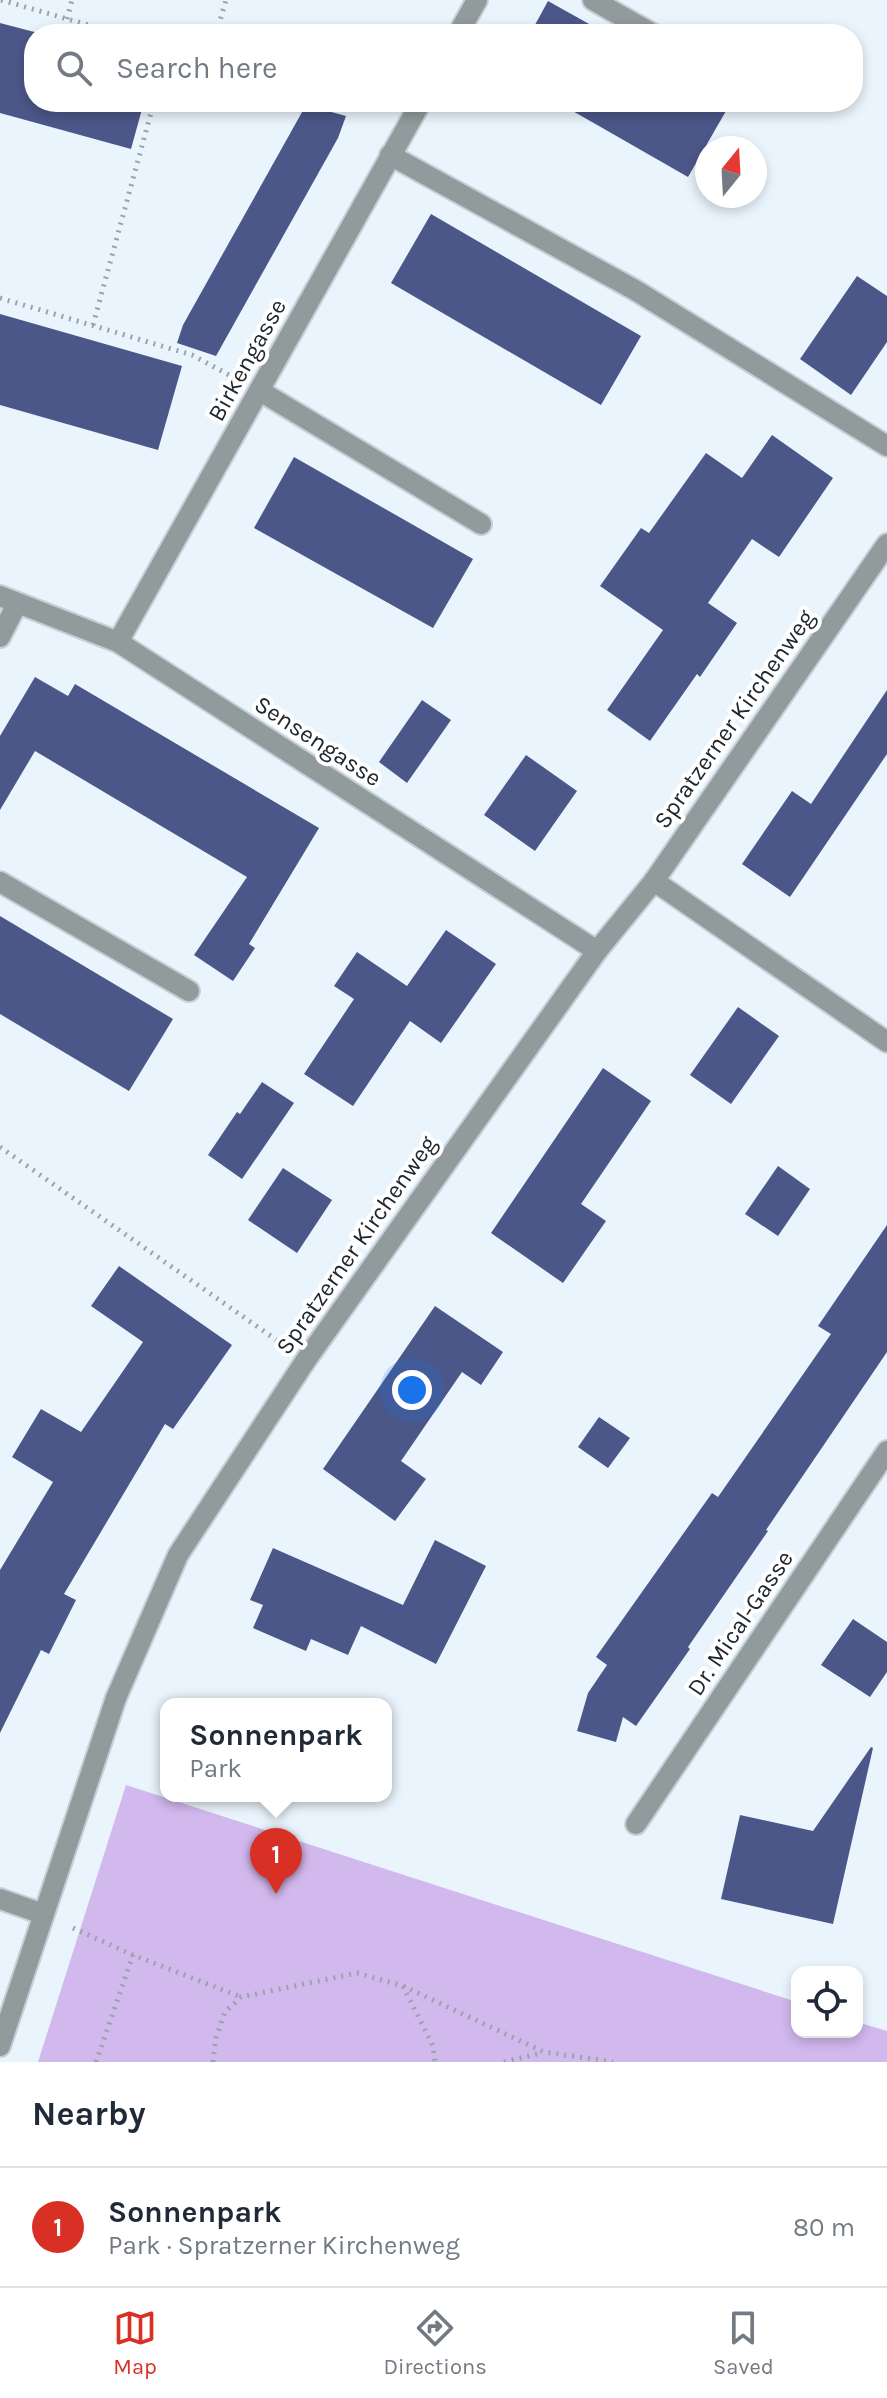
<!DOCTYPE html>
<meta charset="utf-8">
<style>
body{margin:0;font-family:Karla,sans-serif;background:#f2f2f3;color:#1f2937}
.controls{position:absolute;right:24px;bottom:24px;display:grid;overflow:hidden;border-radius:16px;box-shadow:0 4px 12px #0003}
.controls button{width:72px;height:72px;display:grid;place-items:center;padding:0;border:0;border-bottom:2px solid #e0e1e3;background:#fff;color:#1f2937;font:40px sans-serif}
.compass{position:absolute;left:695px;top:136px;width:72px;height:72px;border-radius:50%;background:#fff;box-shadow:0 4px 12px #0003;rotate:18deg}
.you{position:absolute;left:412px;top:1390px;width:28px;height:28px;margin:-20px;border:6px solid #fff;border-radius:50%;background:#1a73e8;box-shadow:0 0 0 12px #1a73e833}
.badge{display:grid;place-items:center;width:52px;height:52px;border-radius:50%;background:#d93025;color:#fff;font-size:26px;font-weight:700}
.pin{position:absolute;translate:-50% -66px;filter:drop-shadow(0 2px 4px #0008)}
.pin::after{content:'';position:absolute;top:42px;width:28px;height:24px;background:inherit;clip-path:polygon(0 0,100% 0,50% 100%)}
.popup{position:absolute;left:160px;top:1698px;width:232px;height:104px;box-sizing:border-box;display:grid;place-content:center;border-radius:16px;background:#fff;filter:drop-shadow(0 2px 6px #0005);font-size:26px;white-space:nowrap;color:#747a83}
.popup b{font-size:30px;color:#1f2937}
.popup::after{content:'';position:absolute;left:50%;top:100%;margin-left:-16px;border:16px solid transparent;border-top-color:#fff}
.list{margin:0;padding:0;list-style:none}
h2{display:flex;justify-content:space-between;align-items:center;height:104px;margin:0;padding:0 32px;font-size:34px}
h2 small{font-size:26px;font-weight:400;color:#747a83}
.list li{display:grid;grid-template-columns:52px 1fr auto;gap:24px;align-items:center;box-sizing:border-box;height:120px;padding:0 32px;border-top:2px solid #e0e1e3}
.list b{display:block;font-size:30px;white-space:nowrap}
.list p{margin:0;font-size:26px;white-space:nowrap;color:#747a83}
.list em{font-size:26px;font-style:normal;color:#747a83}
.icon{flex:none;width:44px;height:44px;fill:none;stroke:currentColor;stroke-width:2;stroke-linecap:round;stroke-linejoin:round}
.map{position:relative;flex:none;width:887px;height:2062px;overflow:hidden}
.search{position:absolute;background:#fff;box-shadow:0 4px 12px #0003;left:24px;right:24px;top:24px;height:88px;display:flex;align-items:center;gap:20px;box-sizing:border-box;padding:0 28px;border-radius:32px;color:#747a83;font-size:30px}
.sheet{height:224px;background:#fff}
nav{display:flex;justify-content:space-around;align-items:center;box-sizing:border-box;height:112px;border-top:2px solid #e0e1e3;background:#fff;font-size:22px;color:#747a83}
nav a{display:grid;justify-items:center;gap:4px}
nav .on{color:#d93025}
.map>svg:first-child{display:block}
.green{fill:#d1b8ed}
.building{fill:#4c5789}
.lines{fill:none;stroke-linecap:round;stroke-linejoin:round}
.service-casing{stroke:#c6cfd7;stroke-width:24}
.minor-casing{stroke:#c6cfd7;stroke-width:24}
.path{stroke:#9ba3aa;stroke-width:5;stroke-dasharray:2 6;stroke-linecap:butt}
.service{stroke:#919b9c;stroke-width:20}
.minor{stroke:#919b9c;stroke-width:20}
.labels{text-anchor:middle;stroke-width:8;stroke-linejoin:round;paint-order:stroke}
.street-label{font-size:24px;fill:#21272c;stroke:#fff}
</style>
<div class="map">
<svg width="887" height="2062" viewBox="0 0 887 2062">
<rect width="100%" height="100%" fill="#eaf4fc"/>
<polygon class="green" points="126,1785 797,2002 797,2032 857,2032 857,2022 887,2031 887,2062 38,2062"/>
<g class="building">
<polygon points="548,1 607,34 530,34"/>
<polygon points="0,23 42,34 34,34 34,102 144,102 131,149 0,113"/>
<polygon points="557,102 727,102 730,104 688,177"/>
<polygon points="306,105 346,116 338,138 216,356 177,343 183,325"/>
<polygon points="431,214 641,336 601,405 391,283"/>
<polygon points="857,276 887,296 887,342 851,395 800,359"/>
<polygon points="0,314 182,366 158,450 0,405"/>
<polygon points="772,435 833,478 779,557 752,539 708,603 737,623 700,677 697,674 650,741 607,710 663,630 600,586 641,528 649,533 706,453 742,478"/>
<polygon points="294,457 473,559 433,628 254,528"/>
<polygon points="35,677 68,696 75,684 319,828 249,944 255,948 233,981 194,955 247,877 35,751 0,810 0,736"/>
<polygon points="887,690 887,754 790,897 742,864 792,791 811,804"/>
<polygon points="422,700 451,720 407,783 379,762"/>
<polygon points="526,755 577,791 535,851 484,815"/>
<polygon points="0,916 173,1019 129,1091 0,1014"/>
<polygon points="446,930 496,964 441,1043 410,1021 353,1106 304,1074 354,999 334,986 357,952 407,986"/>
<polygon points="738,1007 779,1036 731,1104 690,1075"/>
<polygon points="603,1068 651,1101 581,1204 606,1221 563,1283 491,1233"/>
<polygon points="262,1082 294,1103 242,1179 208,1155 237,1112 240,1114"/>
<polygon points="778,1166 810,1189 778,1236 745,1214"/>
<polygon points="283,1168 332,1200 297,1253 248,1220"/>
<polygon points="887,1225 887,1352 766,1530 768,1531 688,1647 690,1649 636,1726 623,1717 616,1742 577,1731 588,1693 607,1665 596,1657 712,1493 718,1497 831,1334 818,1326"/>
<polygon points="119,1266 232,1345 173,1429 165,1424 64,1594 76,1600 49,1654 41,1650 0,1733 0,1570 53,1482 12,1457 41,1409 81,1432 143,1342 91,1306"/>
<polygon points="435,1306 503,1352 481,1385 462,1372 401,1461 426,1479 395,1521 323,1469"/>
<polygon points="599,1417 630,1438 608,1468 578,1447"/>
<polygon points="435,1540 486,1566 436,1664 361,1626 348,1655 311,1639 306,1651 253,1628 263,1605 250,1600 273,1548 403,1605"/>
<polygon points="853,1619 887,1642 887,1672 870,1697 821,1665"/>
<polygon points="871,1747 873,1748 833,1924 721,1899 740,1815 813,1831"/>
</g>
<g class="lines">
<defs>
<g id="service">
<polyline points="593,0 653,34"/>
<polyline points="390,155 635,290 887,446"/>
<polyline points="260,391 481,524"/>
<polyline points="0,882 189,991"/>
</g>
<g id="minor">
<polyline points="458,34 477,0"/>
<polyline points="0,596 118,642 597,951"/>
<polyline points="0,637 17,604"/>
<polyline points="118,642 421,102"/>
<polyline points="654,881 887,1042"/>
<polyline points="636,1824 887,1451"/>
<polyline points="0,1899 43,1914"/>
<polyline points="0,2046 116,1698 178,1555 306,1360 597,951 654,881 887,544"/>
</g>
</defs>
<use href="#service" class="service-casing"/>
<use href="#minor" class="minor-casing"/>
<g class="path">
<polyline points="1,0 120,34"/>
<polyline points="67,19 72,0"/>
<polyline points="216,34 226,0"/>
<polyline points="360,102 382,108"/>
<polyline points="0,298 192,355 231,376"/>
<polyline points="93,325 154,102"/>
<polyline points="0,1147 278,1341"/>
<polyline points="73,1928 133,1955 241,1997"/>
<polyline points="403,1986 433,2046 435,2062"/>
<polyline points="96,2062 133,1955"/>
<polyline points="213,2062 216,2038 225,2012 241,1997 357,1973 403,1986 544,2052 613,2062"/>
<polyline points="504,2062 541,2053"/>
</g>
<use href="#service" class="service"/>
<use href="#minor" class="minor"/>
</g>
<g class="labels">
<g class="street-label">
<text transform="translate(247 360) rotate(-61)" y="8">Birkengasse</text>
<text transform="translate(734 719) rotate(-55)" y="8">Spratzerner Kirchenweg</text>
<text transform="translate(318 741) rotate(33)" y="8">Sensengasse</text>
<text transform="translate(356 1245) rotate(-55)" y="8">Spratzerner Kirchenweg</text>
<text transform="translate(740 1623) rotate(-56)" y="8">Dr. Mical-Gasse</text>
</g>
</g>
</svg>
<div class="controls">
<button><svg class="icon" aria-label="locate" viewBox="0 0 24 24"><circle cx="12" cy="12" r="6"/><path d="M12 2v4M12 18v4M2 12h4M18 12h4"/></svg></button>
</div>
<svg class="compass" viewBox="-18 -18 36 36"><path d="M0-13l5 13h-10z" fill="#e53935"/><path d="M0 13l5-13h-10z" fill="#747a83"/></svg>
<div class="you"></div>
<div class="pin badge" style="left:276px;top:1894px">1</div>
<div class="popup"><b>Sonnenpark</b>Park</div>
<div class="search"><svg class="icon" aria-label="search" viewBox="0 0 24 24"><circle cx="10" cy="10" r="6"/><path d="M15 15l6 6"/></svg>Search here</div>
</div>
<section class="sheet">
<h2>Nearby<small></small></h2>
<ul class="list">
<li><span class="badge">1</span><div><b>Sonnenpark</b><p>Park · Spratzerner Kirchenweg</p></div><em>80 m</em></li>
</ul>
</section>
<nav>
<a class="on"><svg class="icon" aria-label="map" viewBox="0 0 24 24"><path d="M3 6l6-2 6 2 6-2v14l-6 2-6-2-6 2zM9 4v14M15 6v14"/></svg>Map</a>
<a><svg class="icon" aria-label="directions" viewBox="0 0 24 24"><path d="M12 3l9 9-9 9-9-9zM9 14v-3h6M13 9l2 2-2 2"/></svg>Directions</a>
<a><svg class="icon" aria-label="saved" viewBox="0 0 24 24"><path d="M7 4h10v16l-5-4-5 4z"/></svg>Saved</a>
</nav>
